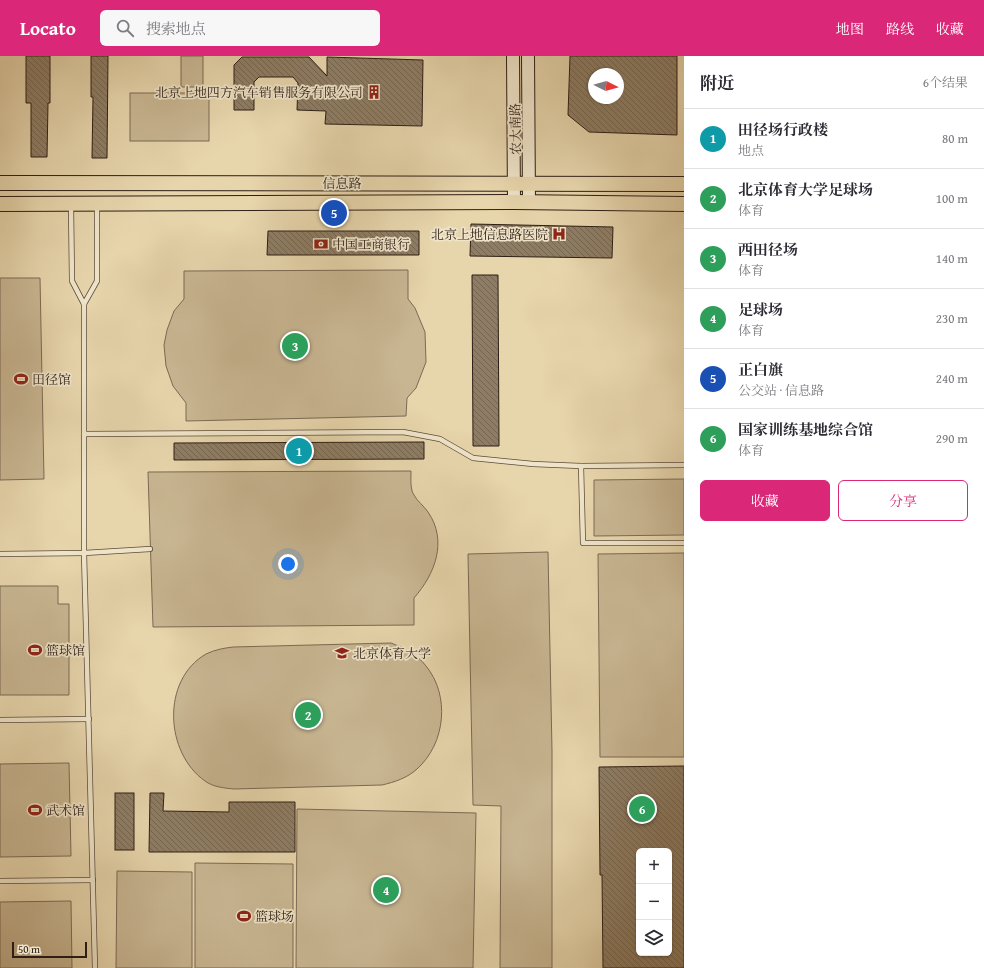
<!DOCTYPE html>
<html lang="zh">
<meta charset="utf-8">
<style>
body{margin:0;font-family:"Gentium Book Plus","Noto Serif SC",serif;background:#f7f7f7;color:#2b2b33}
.controls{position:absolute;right:12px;bottom:12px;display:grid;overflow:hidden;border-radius:6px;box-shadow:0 1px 3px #0004}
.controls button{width:36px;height:36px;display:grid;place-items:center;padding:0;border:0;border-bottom:1px solid #e1e1e2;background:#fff;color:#2b2b33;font:20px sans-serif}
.compass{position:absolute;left:588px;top:12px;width:36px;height:36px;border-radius:50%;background:#fff;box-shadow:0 1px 3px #0004;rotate:95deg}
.scale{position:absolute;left:12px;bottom:10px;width:75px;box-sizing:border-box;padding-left:4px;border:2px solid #2e1e15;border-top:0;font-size:11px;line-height:14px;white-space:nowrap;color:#2e1e15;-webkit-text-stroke:3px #efe4c9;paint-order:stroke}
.you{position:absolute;left:288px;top:508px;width:14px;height:14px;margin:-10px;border:3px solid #fff;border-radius:50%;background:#1a73e8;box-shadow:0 0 0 6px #1a73e833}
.badge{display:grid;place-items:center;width:26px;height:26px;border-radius:50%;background:#db2777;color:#fff;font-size:13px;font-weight:700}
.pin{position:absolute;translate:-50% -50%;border:2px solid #fff;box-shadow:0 1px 4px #0006}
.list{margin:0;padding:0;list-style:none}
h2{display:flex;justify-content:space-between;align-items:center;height:52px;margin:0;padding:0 16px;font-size:17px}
h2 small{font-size:13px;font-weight:400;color:#7c7c81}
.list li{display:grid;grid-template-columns:26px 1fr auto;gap:12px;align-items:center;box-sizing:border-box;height:60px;padding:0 16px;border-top:1px solid #e1e1e2}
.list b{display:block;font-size:15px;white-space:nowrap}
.list p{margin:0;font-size:13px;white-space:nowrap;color:#7c7c81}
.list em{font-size:13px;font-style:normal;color:#7c7c81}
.actions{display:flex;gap:8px;padding:12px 16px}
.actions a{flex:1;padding:9px 0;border:1px solid #db2777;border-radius:6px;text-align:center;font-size:14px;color:#db2777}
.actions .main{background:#db2777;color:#fff}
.icon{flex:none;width:22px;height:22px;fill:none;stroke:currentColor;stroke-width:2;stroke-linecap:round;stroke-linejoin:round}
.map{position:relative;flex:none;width:684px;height:912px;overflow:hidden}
header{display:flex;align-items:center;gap:24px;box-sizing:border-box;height:56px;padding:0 20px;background:#db2777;color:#fff}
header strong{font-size:19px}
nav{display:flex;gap:22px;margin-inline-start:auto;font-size:14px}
.search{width:280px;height:36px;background:#f7f7f7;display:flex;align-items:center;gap:10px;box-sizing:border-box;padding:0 14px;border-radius:6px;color:#7c7c81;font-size:15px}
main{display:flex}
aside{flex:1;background:#fff}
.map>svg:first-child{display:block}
.green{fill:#c8b692;stroke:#7b6a54}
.building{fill:url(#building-back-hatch);stroke:#2e1e15;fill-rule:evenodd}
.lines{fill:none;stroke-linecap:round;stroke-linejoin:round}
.service-casing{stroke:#5c4c3b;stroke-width:6}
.secondary-casing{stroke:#2e1e15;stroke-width:14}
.primary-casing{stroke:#2e1e15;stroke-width:16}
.service{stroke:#efe4c9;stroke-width:4.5}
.secondary{stroke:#efe4c9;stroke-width:12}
.primary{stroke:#e7d5ac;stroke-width:14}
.labels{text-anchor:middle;stroke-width:3.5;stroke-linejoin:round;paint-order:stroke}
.poi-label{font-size:13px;fill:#2e1e15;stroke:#efe4c9;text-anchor:start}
.street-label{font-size:13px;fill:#2e1e15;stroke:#efe4c9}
</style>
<header>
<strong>Locato</strong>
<div class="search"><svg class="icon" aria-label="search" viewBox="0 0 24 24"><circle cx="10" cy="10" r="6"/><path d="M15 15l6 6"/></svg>搜索地点</div>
<nav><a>地图</a><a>路线</a><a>收藏</a></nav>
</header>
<main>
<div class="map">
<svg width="684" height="912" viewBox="0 0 684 912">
<defs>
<pattern id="building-back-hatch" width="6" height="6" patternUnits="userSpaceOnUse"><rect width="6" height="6" fill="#8e7d64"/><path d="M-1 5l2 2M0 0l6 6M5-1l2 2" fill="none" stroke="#746651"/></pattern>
</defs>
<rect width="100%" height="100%" fill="#e7d5ac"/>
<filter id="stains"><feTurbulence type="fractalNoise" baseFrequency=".005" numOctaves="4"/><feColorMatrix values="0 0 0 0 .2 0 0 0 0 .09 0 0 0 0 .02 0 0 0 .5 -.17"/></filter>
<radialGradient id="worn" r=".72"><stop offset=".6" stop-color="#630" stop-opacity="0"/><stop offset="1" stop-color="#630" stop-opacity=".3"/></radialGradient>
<g class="green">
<rect x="181" y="0" width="22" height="31"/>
<rect x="130" y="37" width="79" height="48"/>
<polygon points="408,214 408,243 415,252 425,276 426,306 416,332 407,342 406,360 186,365 186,347 173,330 166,310 164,289 167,274 174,255 184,243 184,215"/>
<polygon points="0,222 40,222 44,423 0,424"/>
<path d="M411 415C411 422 410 434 414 439 417 445 424 450 428 456 448 485 435 518 414 542V569L153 571 148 416Z"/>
<polygon points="684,423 684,479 594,480 594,424"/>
<polygon points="548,496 552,695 552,912 500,912 501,750 473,749 468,498"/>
<polygon points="684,497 684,701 600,701 598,498"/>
<polygon points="0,530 58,530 58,548 69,548 69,639 0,639"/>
<path d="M391 587C404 592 417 598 426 610 450 639 446 687 417 713 407 722 395 726 382 729L234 733C224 732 213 731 205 725 165 697 161 624 206 598 214 594 224 592 233 591Z"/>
<polygon points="69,707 71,800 0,801 0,708"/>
<polygon points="297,753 476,757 473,912 296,912"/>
<polygon points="195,807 293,808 293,912 195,912"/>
<polygon points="117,815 192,816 192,912 116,912"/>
<polygon points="71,845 72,912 0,912 0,846"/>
</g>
<g class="building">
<polygon points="26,0 50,0 50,47 48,47 47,101 31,101 31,47 26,47"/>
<polygon points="91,0 108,0 107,102 92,102 93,41 91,41"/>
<path d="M570 0H677V79L589 76 568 59ZM594 18H618V42H594Z"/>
<polygon points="242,1 309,1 327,20 327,1 423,4 422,70 325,68 326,55 297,54 298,27 293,21 259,21 254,26 254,54 234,54 234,9"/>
<polygon points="471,168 613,171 612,202 470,200"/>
<polygon points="268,175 419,175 419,199 267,199"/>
<polygon points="472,219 498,219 499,390 473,390"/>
<polygon points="424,386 424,403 174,404 174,387"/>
<path d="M684 710V912H603L602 819H600L599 711ZM639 795H669V897H639Z"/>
<rect x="115" y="737" width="19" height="57"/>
<polygon points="150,737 164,737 163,755 229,756 229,746 295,746 295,796 149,796"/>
</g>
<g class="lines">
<defs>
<g id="service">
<polyline points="71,149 72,225 84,248 84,497 95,912"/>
<polyline points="84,248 97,225 97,149"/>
<polyline points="84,378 403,376 440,383 473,402 533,408 581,410"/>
<polyline points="684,409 581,410 583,487 684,487"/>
<polyline points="0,498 84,497 150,493"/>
<polyline points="0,664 89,663"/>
<polyline points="0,825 93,824"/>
</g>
<g id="secondary">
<polyline points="513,0 514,146"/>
<polyline points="528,0 529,146"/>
</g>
<g id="primary">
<polyline points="0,127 684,128"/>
<polyline points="0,148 514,146 684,148"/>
</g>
</defs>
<use href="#service" class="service-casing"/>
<use href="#secondary" class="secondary-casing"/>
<use href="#primary" class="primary-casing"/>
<use href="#service" class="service"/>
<use href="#secondary" class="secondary"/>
<use href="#primary" class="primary"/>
</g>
<defs>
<symbol id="building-bare" viewBox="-9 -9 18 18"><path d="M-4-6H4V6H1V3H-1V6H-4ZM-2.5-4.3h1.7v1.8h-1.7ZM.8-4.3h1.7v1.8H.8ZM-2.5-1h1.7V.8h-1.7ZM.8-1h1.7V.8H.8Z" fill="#8f2418" stroke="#efe4c9" stroke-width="2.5" paint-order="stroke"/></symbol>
<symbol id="hospital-bare" viewBox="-9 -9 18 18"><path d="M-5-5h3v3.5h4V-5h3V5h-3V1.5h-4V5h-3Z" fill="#8f2418" stroke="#efe4c9" stroke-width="2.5" paint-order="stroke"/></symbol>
<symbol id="bank-bare" viewBox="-9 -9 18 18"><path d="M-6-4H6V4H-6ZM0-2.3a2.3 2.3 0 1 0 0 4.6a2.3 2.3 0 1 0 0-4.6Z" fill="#8f2418" stroke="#efe4c9" stroke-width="2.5" paint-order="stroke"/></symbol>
<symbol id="stadium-bare" viewBox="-9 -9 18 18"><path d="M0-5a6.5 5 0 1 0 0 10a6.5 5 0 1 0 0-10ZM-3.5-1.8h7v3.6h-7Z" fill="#8f2418" stroke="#efe4c9" stroke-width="2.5" paint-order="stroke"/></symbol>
<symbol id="university-bare" viewBox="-9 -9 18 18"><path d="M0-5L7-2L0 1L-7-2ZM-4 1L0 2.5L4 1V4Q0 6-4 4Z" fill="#8f2418" stroke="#efe4c9" stroke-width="2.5" paint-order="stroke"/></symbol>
</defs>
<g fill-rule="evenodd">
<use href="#building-bare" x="364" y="26" width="20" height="20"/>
<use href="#hospital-bare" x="549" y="168" width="20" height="20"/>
<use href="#bank-bare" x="311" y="178" width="20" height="20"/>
<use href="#stadium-bare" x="11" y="313" width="20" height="20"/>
<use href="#stadium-bare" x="25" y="584" width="20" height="20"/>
<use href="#university-bare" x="332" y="587" width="20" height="20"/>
<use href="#stadium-bare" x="25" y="744" width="20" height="20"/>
<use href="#stadium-bare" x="234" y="850" width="20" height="20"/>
</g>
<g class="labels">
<g class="poi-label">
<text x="363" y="41" text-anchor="end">北京上地四方汽车销售服务有限公司</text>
<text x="548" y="183" text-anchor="end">北京上地信息路医院</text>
<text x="332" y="193">中国工商银行</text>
<text x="32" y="328">田径馆</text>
<text x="46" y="599">篮球馆</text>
<text x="353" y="602">北京体育大学</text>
<text x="46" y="759">武术馆</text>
<text x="255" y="865">篮球场</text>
</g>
<g class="street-label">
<text transform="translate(515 73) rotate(-91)" y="5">农大南路</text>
<text x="342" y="132">信息路</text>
</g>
</g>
<rect width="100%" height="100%" filter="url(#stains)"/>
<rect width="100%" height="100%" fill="url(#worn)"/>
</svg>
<div class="controls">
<button>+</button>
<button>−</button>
<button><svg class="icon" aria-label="layers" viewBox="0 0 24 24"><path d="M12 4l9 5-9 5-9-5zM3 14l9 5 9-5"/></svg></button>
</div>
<svg class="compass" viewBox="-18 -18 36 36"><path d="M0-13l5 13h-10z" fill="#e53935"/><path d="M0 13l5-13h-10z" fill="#7c7c81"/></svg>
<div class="scale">50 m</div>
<div class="you"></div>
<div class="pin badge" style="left:299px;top:395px;background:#0f9aa8">1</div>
<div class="pin badge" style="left:308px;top:659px;background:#2e9e5b">2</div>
<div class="pin badge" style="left:295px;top:290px;background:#2e9e5b">3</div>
<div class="pin badge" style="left:386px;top:834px;background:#2e9e5b">4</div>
<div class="pin badge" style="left:334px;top:157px;background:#1a4fb4">5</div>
<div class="pin badge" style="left:642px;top:753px;background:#2e9e5b">6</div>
</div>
<aside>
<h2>附近<small>6个结果</small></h2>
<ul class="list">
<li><span class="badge" style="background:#0f9aa8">1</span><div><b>田径场行政楼</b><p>地点</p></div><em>80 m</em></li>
<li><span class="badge" style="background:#2e9e5b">2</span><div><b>北京体育大学足球场</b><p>体育</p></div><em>100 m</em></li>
<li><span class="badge" style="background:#2e9e5b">3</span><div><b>西田径场</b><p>体育</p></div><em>140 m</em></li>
<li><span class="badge" style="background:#2e9e5b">4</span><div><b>足球场</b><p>体育</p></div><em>230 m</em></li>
<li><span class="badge" style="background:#1a4fb4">5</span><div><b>正白旗</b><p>公交站 · 信息路</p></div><em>240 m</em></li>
<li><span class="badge" style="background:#2e9e5b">6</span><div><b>国家训练基地综合馆</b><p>体育</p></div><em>290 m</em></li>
</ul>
<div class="actions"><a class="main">收藏</a><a>分享</a></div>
</aside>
</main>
